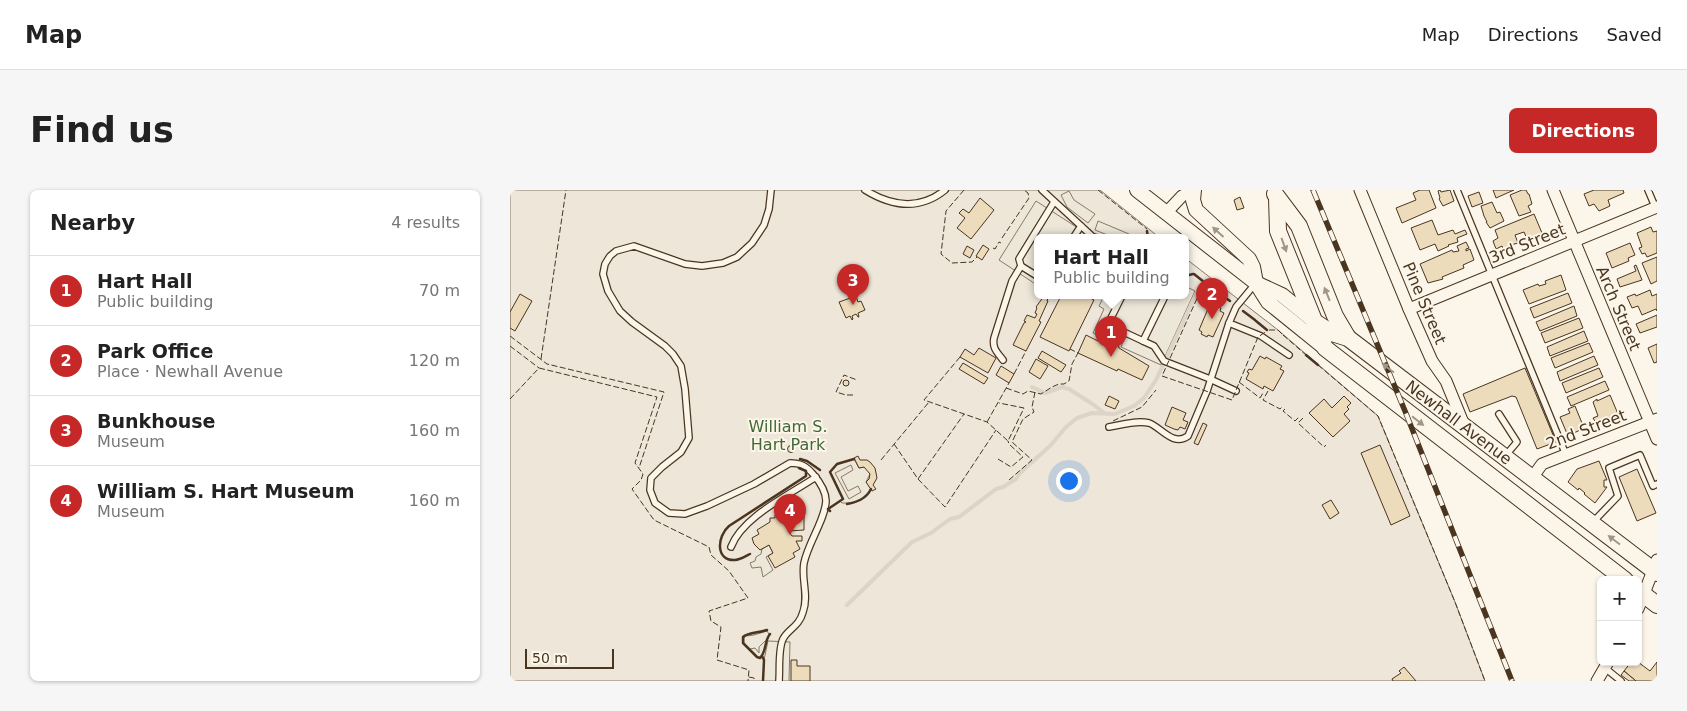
<!DOCTYPE html>
<meta charset="utf-8">
<style>
body{margin:0;font-family:"DejaVu Sans",sans-serif;background:#f6f6f6;color:#222}
.controls{position:absolute;right:15px;bottom:15px;display:grid;overflow:hidden;border-radius:8px;box-shadow:0 1px 4px #0004}
.controls button{width:45px;height:45px;display:grid;place-items:center;padding:0;border:0;border-bottom:1px solid #e0e0e0;background:#fff;color:#222;font:25px sans-serif}
.scale{position:absolute;left:15px;bottom:12px;width:89px;box-sizing:border-box;padding-left:5px;border:2px solid #4a3520;border-top:0;font-size:14px;line-height:18px;white-space:nowrap;color:#4a3520;-webkit-text-stroke:4px #fbf6e9;paint-order:stroke}
.you{position:absolute;left:558px;top:290px;width:18px;height:18px;margin:-12px;border:4px solid #fff;border-radius:50%;background:#1a73e8;box-shadow:0 0 0 8px #1a73e833}
.badge{display:grid;place-items:center;width:32px;height:32px;border-radius:50%;background:#c62828;color:#fff;font-size:16px;font-weight:700}
.pin{position:absolute;translate:-50% -41px;filter:drop-shadow(0 1px 2px #0008)}
.pin::after{content:'';position:absolute;top:26px;width:18px;height:15px;background:inherit;clip-path:polygon(0 0,100% 0,50% 100%)}
.popup{position:absolute;left:524px;top:44px;width:155px;height:65px;box-sizing:border-box;display:grid;place-content:center;border-radius:8px;background:#fff;filter:drop-shadow(0 1px 4px #0005);font-size:16px;white-space:nowrap;color:#767676}
.popup b{font-size:19px;color:#222}
.popup::after{content:'';position:absolute;left:50%;top:100%;margin-left:-10px;border:10px solid transparent;border-top-color:#fff}
.list{margin:0;padding:0;list-style:none}
h2{display:flex;justify-content:space-between;align-items:center;height:65px;margin:0;padding:0 20px;font-size:21px}
h2 small{font-size:16px;font-weight:400;color:#767676}
.list li{display:grid;grid-template-columns:32px 1fr auto;gap:15px;align-items:center;box-sizing:border-box;height:70px;padding:0 20px;border-top:1px solid #e0e0e0}
.list b{display:block;font-size:19px;white-space:nowrap}
.list p{margin:0;font-size:16px;white-space:nowrap;color:#767676}
.list em{font-size:16px;font-style:normal;color:#767676}
.map{position:relative;flex:none;width:1147px;height:491px;overflow:hidden;border-radius:8px}
header{display:flex;align-items:center;gap:30px;box-sizing:border-box;height:70px;padding:0 25px;background:#fff;border-bottom:1px solid #e0e0e0}
header strong{font-size:24px}
nav{display:flex;gap:28px;margin-inline-start:auto;font-size:18px}
.intro{display:flex;align-items:center;justify-content:space-between;box-sizing:border-box;height:120px;padding:0 30px}
h1{margin:0;font-size:35px}
.button{padding:12px 22px;border-radius:8px;background:#c62828;color:#fff;font-size:18px;font-weight:700}
main{display:flex;gap:30px;padding:0 30px}
aside{flex:1;background:#fff;border-radius:8px;box-shadow:0 1px 4px #0004}
.map>svg:first-child{display:block}
.green{fill:#ede6d9;stroke:#887966}
.parking{fill:#ede7d9;stroke:#887966;fill-rule:evenodd}
.lines{fill:none;stroke-linecap:round;stroke-linejoin:round}
.stream{stroke:#dcd4c6;stroke-width:4}
.building{fill:#ecdcbc;stroke:#4a3520}
.service-casing{stroke:#4a3520;stroke-width:8}
.minor-casing{stroke:#4a3520;stroke-width:13}
.tertiary-casing{stroke:#4a3520;stroke-width:16}
.primary-casing{stroke:#4a3520;stroke-width:18}
.service{stroke:#fbf6e9;stroke-width:5.5}
.minor{stroke:#fbf6e9;stroke-width:11}
.tertiary{stroke:#fbf6e9;stroke-width:14}
.primary{stroke:#fbf6e9;stroke-width:16}
.rail-casing{stroke:#4a3520;stroke-width:5.5}
.rail{stroke:#fbf6e9;stroke-width:4;stroke-dasharray:11;stroke-linecap:butt}
.fence{stroke:#4a3520;stroke-width:1;stroke-dasharray:6 2.5;stroke-linecap:butt}
.wall{stroke:#4a3520;stroke-width:2.5}
.oneway{fill:#a29684}
.labels{text-anchor:middle;stroke-width:4;stroke-linejoin:round;paint-order:stroke}
.street-label{font-size:16px;fill:#4a3520;stroke:#fbf6e9}
.park-label{font-size:16px;fill:#436837;stroke:#fbf6e9}
</style>
<header>
<strong>Map</strong>
<nav><a>Map</a><a>Directions</a><a>Saved</a></nav>
</header>
<div class="intro"><h1>Find us</h1><a class="button">Directions</a></div>
<main>
<aside>
<h2>Nearby<small>4 results</small></h2>
<ul class="list">
<li><span class="badge">1</span><div><b>Hart Hall</b><p>Public building</p></div><em>70 m</em></li>
<li><span class="badge">2</span><div><b>Park Office</b><p>Place · Newhall Avenue</p></div><em>120 m</em></li>
<li><span class="badge">3</span><div><b>Bunkhouse</b><p>Museum</p></div><em>160 m</em></li>
<li><span class="badge">4</span><div><b>William S. Hart Museum</b><p>Museum</p></div><em>160 m</em></li>
</ul>
</aside>
<div class="map">
<svg width="1147" height="491" viewBox="0 0 1147 491">
<rect width="100%" height="100%" fill="#fbf6e9"/>
<polygon class="green" points="0,0 590,0 650,48 527,48 527,106 675,106 675,68 768,140 868,226 945,412 975,491 0,491"/>
<g class="parking">
<polygon points="559,1 564,10 585,24 578,33 557,17 551,5"/>
<polygon points="526,11 571,40 565,48 527,48 527,95 489,70"/>
<polygon points="588,31 619,44 617,48 605,48 585,40"/>
<polygon points="675,96 685,101 651,175 611,157 615,147 604,143 600,151 583,143 594,119 589,116 594,106 675,106"/>
<path d="M344 269 349 278 354 277 358 279 360 284 356 292 361 299 359 303 351 310 344 313H332L330 311 333 308 320 282 327 274ZM341 275 343 280 331 287 338 301 348 296 351 302 339 309 325 283Z"/>
<polygon points="259,355 263,363 256,367 263,380 253,387 251,377 242,378 240,373 245,371 246,367 251,364 252,359"/>
<polygon points="257,441 259,444 257,451 255,451 249,457 249,463 245,458 240,459 234,453 234,448 236,446 244,445"/>
<polygon points="258,451 280,452 279,491 253,491 254,470"/>
</g>
<g class="lines">
<g class="stream">
<polyline points="522,197 535,203 552,197 559,199 584,215 594,223"/>
<polyline points="337,415 402,352 421,343 440,329 449,327 486,299 493,297 506,289 510,283 541,255 556,237 567,228 582,223 605,224 624,216 634,208 646,190 686,104"/>
</g>
</g>
<g class="building">
<polygon points="910,0 919,0 926,18 892,33 886,18 906,10 903,3"/>
<polygon points="930,0 931,2 940,0 944,11 933,16 929,9 930,8 928,1"/>
<polygon points="983,0 1004,0 986,8"/>
<polygon points="1012,0 1016,0 1018,4 1019,4 1022,14 1018,16 1021,22 1009,26 1000,5"/>
<polygon points="1084,0 1113,0 1114,3 1098,10 1100,16 1089,21 1084,14 1079,16 1074,4"/>
<polygon points="969,2 973,13 962,17 958,6"/>
<polygon points="730,7 734,18 727,20 724,10"/>
<polygon points="470,8 484,20 461,49 447,38 455,28 449,23 453,19 459,23"/>
<polygon points="982,12 987,23 990,22 994,31 980,38 976,32 977,32 974,26 971,16"/>
<polygon points="1024,24 1032,43 1026,45 1027,46 1017,49 1014,42 1005,45 1008,53 1001,55 1001,57 993,59 992,56 986,59 983,51 988,48 985,40"/>
<polygon points="922,30 928,45 943,40 945,44 955,40 957,44 947,48 948,52 938,55 939,56 928,61 925,54 910,60 901,38"/>
<polygon points="1141,37 1143,42 1147,41 1147,63 1137,67 1135,63 1132,64 1129,58 1132,57 1127,43"/>
<polygon points="956,52 959,58 956,59 956,61 960,59 964,70 953,75 954,78 932,87 933,89 918,93 910,74 942,60 943,62 949,61 947,56"/>
<polygon points="1120,53 1125,65 1118,68 1119,71 1102,78 1096,63"/>
<polygon points="473,55 479,59 472,70 466,66"/>
<polygon points="457,56 464,60 460,68 453,64"/>
<polygon points="1147,67 1147,91 1141,94 1132,73"/>
<polygon points="1126,75 1132,90 1110,97 1107,89 1126,81 1124,76"/>
<polygon points="1051,85 1056,100 1019,114 1013,100 1028,94 1029,96 1036,94 1035,91"/>
<polygon points="1140,100 1142,106 1147,104 1147,121 1146,119 1132,125 1128,116 1122,118 1117,107 1125,104 1126,106"/>
<polygon points="1058,103 1062,113 1024,128 1020,118"/>
<polygon points="10,104 22,111 5,141 0,138 0,122"/>
<polygon points="346,106 348,112 351,111 355,120 348,123 349,127 348,127 346,124 342,126 343,129 342,130 340,126 336,128 329,112"/>
<polygon points="534,106 538,108 537,111 538,111 529,131 531,132 516,161 503,155 514,133 516,132 514,131 517,125 525,128 527,124 525,123 527,118 526,117"/>
<polygon points="551,106 576,106 584,110 559,161 530,147"/>
<polygon points="700,114 711,118 710,121 714,123 703,147 698,145 697,147 691,144 692,142 689,140"/>
<polygon points="1064,116 1067,126 1030,141 1026,132"/>
<polygon points="1147,125 1147,137 1130,143 1126,134"/>
<polygon points="1069,128 1073,138 1035,153 1031,143"/>
<polygon points="1074,141 1078,151 1040,166 1037,157"/>
<polygon points="576,145 592,153 593,150 602,154 604,152 608,154 609,158 639,176 632,190 608,179 607,181 568,163"/>
<polygon points="1079,153 1083,162 1045,178 1041,168"/>
<polygon points="1147,154 1147,172 1144,173 1138,158"/>
<polygon points="469,158 486,168 478,183 450,167 455,159 464,165"/>
<polygon points="532,161 556,175 551,182 528,168"/>
<polygon points="750,166 755,169 756,167 772,176 770,179 774,181 763,201 754,196 753,199 736,189 739,183 737,182 739,179 742,180"/>
<polygon points="1084,166 1088,175 1050,191 1047,182"/>
<polygon points="526,169 538,176 530,189 519,182"/>
<polygon points="453,173 478,188 474,194 449,179"/>
<polygon points="491,176 504,184 499,193 486,185"/>
<polygon points="1015,178 1046,252 1027,259 1006,207 1002,206 960,222 953,204"/>
<polygon points="1089,178 1093,187 1056,203 1052,193"/>
<circle cx="336" cy="193" r="3"/>
<polygon points="1095,191 1099,200 1061,216 1057,207"/>
<polygon points="1100,205 1108,224 1086,233 1083,228 1088,226 1083,212 1087,209 1087,211"/>
<polygon points="599,206 609,211 605,219 595,215"/>
<polygon points="834,206 841,213 837,217 839,219 834,224 840,231 823,247 799,223 814,209 822,218"/>
<polygon points="1065,216 1074,238 1058,246 1050,227 1060,223 1058,219"/>
<polygon points="662,217 676,223 673,230 678,232 675,239 670,237 668,240 664,239 655,235"/>
<polygon points="693,233 697,235 688,255 684,253"/>
<polygon points="870,255 900,326 881,335 851,263"/>
<circle cx="281" cy="259" r="3.5"/>
<polygon points="348,266 350,270 357,270 360,272 365,278 367,288 363,295 366,299 362,301 356,292 359,289 360,284 354,277 349,278 344,268"/>
<polygon points="1089,271 1097,290 1094,290 1094,297 1097,297 1085,313 1074,304 1075,303 1069,298 1068,300 1058,292 1067,279"/>
<polygon points="1127,279 1146,323 1127,331 1109,287"/>
<polygon points="821,310 829,323 820,329 812,315"/>
<polygon points="265,325 294,325 294,340 278,341 282,346 292,346 292,351 286,351 290,359 283,363 285,367 265,378 258,366 263,363 259,355 250,360 244,354 242,348 249,344 247,340 260,332 260,328 265,328"/>
<polygon points="281,470 287,470 287,476 300,476 300,491 281,491"/>
<polygon points="1121,472 1128,472 1140,481 1147,472 1147,491 1126,491 1114,481"/>
<polygon points="894,477 906,491 883,491 882,489 891,483 889,481"/>
<polygon points="1114,481 1126,491 1119,491 1111,485"/>
</g>
<g class="lines">
<defs>
<g id="service">
<path d="M261 0 259 19 254 35 242 53 227 67 213 73 192 76 175 74 124 56 106 61 100 66 95 74 93 84 98 101 110 121 122 132 155 156 163 164 171 176 175 199 179 248 171 262 152 277 141 288 140 300 145 313 159 323 175 324 197 316 244 294 280 273C291 273 296 276 303 284 309 291 316 302 316 311 315 330 298 353 294 373 291 389 299 405 293 422 289 437 278 439 273 449 268 459 270 479 269 491"/>
<path d="M355 0C381 16 409 21 435 0"/>
<polyline points="532,0 583,47 587,48"/>
<polyline points="947,0 1056,265"/>
<polyline points="1138,0 1146,19"/>
<polyline points="563,48 571,36"/>
<polyline points="527,86 511,76 509,69 544,12"/>
<polyline points="745,94 726,117 719,133 751,146 779,165"/>
<polyline points="612,106 600,130 603,137 633,151 655,106"/>
<polyline points="633,151 644,156 654,171 700,189 726,201"/>
<path d="M493 170C487 162 482 158 484 148L502 91 511 76"/>
<polyline points="989,224 1007,252 996,265"/>
<path d="M599 237C611 235 626 230 639 233 651 237 663 257 678 246L697 201 719 133"/>
<polyline points="1083,332 1108,306 1099,278 1130,265 1143,296 1147,294"/>
<path d="M221 357C232 327 279 305 306 287"/>
<polyline points="1095,478 1111,491"/>
</g>
<g id="minor">
<polyline points="850,0 899,119 922,171 936,191 954,235"/>
<polyline points="1043,0 1147,249"/>
<polyline points="656,23 672,6 683,0"/>
<polyline points="899,119 1147,17"/>
<polyline points="1022,288 1032,274 1147,229"/>
<polyline points="1128,419 1147,370"/>
<polyline points="1087,491 1098,472"/>
</g>
<g id="tertiary">
<polyline points="627,0 746,93 772,105 804,131"/>
<polyline points="684,0 683,10 686,20 739,69 743,77 746,93 758,112 815,158"/>
</g>
<g id="primary">
<polyline points="765,4 789,36 825,126 838,148"/>
<polyline points="767,8 768,41 815,158 1115,390"/>
<polyline points="805,132 822,143 838,148 1147,383"/>
<polyline points="1128,400 1147,415"/>
</g>
</defs>
<use href="#service" class="service-casing"/>
<use href="#minor" class="minor-casing"/>
<use href="#tertiary" class="tertiary-casing"/>
<use href="#primary" class="primary-casing"/>
<use href="#service" class="service"/>
<use href="#minor" class="minor"/>
<use href="#tertiary" class="tertiary"/>
<use href="#primary" class="primary"/>
<defs>
<polyline id="rail" points="803,0 895,221 1002,491"/>
</defs>
<use href="#rail" class="rail-casing"/>
<use href="#rail" class="rail"/>
<g class="fence">
<polyline points="454,0 436,21 431,64 442,73 462,72 467,67"/>
<polyline points="588,0 637,39"/>
<polyline points="492,48 519,8 518,3 514,0"/>
<polyline points="483,58 485,59 489,52 491,53"/>
<polyline points="694,93 652,186 722,210 748,147 757,141"/>
<polyline points="759,140 768,140 772,144"/>
<polyline points="773,145 796,165"/>
<polyline points="0,146 37,174 154,202 129,278"/>
<polyline points="0,156 29,178"/>
<polyline points="450,167 414,210 477,232 498,251 514,218 489,213"/>
<polyline points="31,169 56,0"/>
<polyline points="808,175 868,226 945,412 975,491"/>
<polyline points="504,184 516,161"/>
<polyline points="729,192 750,208 753,203"/>
<polyline points="496,198 513,204 518,201 531,204 542,197 549,194 554,194 559,191 562,174 568,163 560,159"/>
<polyline points="758,201 753,210 770,219 772,217"/>
<polyline points="343,205 336,205 326,202 334,185 347,190"/>
<polyline points="0,209 29,178 147,207 125,273 133,284 131,290 122,299 144,330 199,357 201,365 219,381 238,408 199,421 201,431 211,437 207,470 239,480 238,491"/>
<polyline points="775,219 773,221 785,231 790,226"/>
<polyline points="793,228 788,233 814,257 816,255"/>
<polyline points="603,231 632,217 646,200"/>
<polyline points="477,232 499,193"/>
<polyline points="384,254 408,289 435,317 486,240"/>
<polyline points="488,269 501,277 513,267 499,254 498,251"/>
<polyline points="371,270 419,212"/>
<polyline points="408,289 454,224"/>
<polyline points="499,290 522,270 502,252 513,229 524,222 522,217 525,202"/>
<polyline points="239,487 244,488 245,491"/>
</g>
<g class="wall">
<polyline points="637,41 638,48"/>
<polyline points="684,84 694,92"/>
<polyline points="675,86 683,84"/>
<polyline points="695,93 708,103"/>
<polyline points="710,104 720,111"/>
<polyline points="733,121 745,130"/>
<polyline points="746,131 757,140"/>
<polyline points="796,165 808,175"/>
<polyline points="290,269 297,271 310,280"/>
<path d="M337 314C347 312 356 309 361 299"/>
<polyline points="320,321 318,319 333,309 320,282 327,274 344,269"/>
<path d="M240 364C236 366 230 370 225 370 205 371 207 346 219 336L296 286V281L289 278"/>
<path d="M257 440C249 443 238 442 233 447V453L247 467 250 468C257 461 254 451 260 444"/>
<polyline points="252,466 254,470 253,491"/>
</g>
</g>
<defs><path id="oneway-solid" d="M-6-.8H1V-3.2L6.5 0L1 3.2V.8H-6Z" transform="scale(1.25)"/></defs>
<g class="oneway">
<use href="#oneway-solid" transform="translate(708 42) rotate(-138)"/>
<use href="#oneway-solid" transform="translate(774 55) rotate(70)"/>
<use href="#oneway-solid" transform="translate(817 104) rotate(-112)"/>
<use href="#oneway-solid" transform="translate(878 178) rotate(-143)"/>
<use href="#oneway-solid" transform="translate(908 231) rotate(38)"/>
<use href="#oneway-solid" transform="translate(1104 350) rotate(-143)"/>
</g>
<g class="labels">
<g class="street-label">
<text transform="translate(1017 53) rotate(-22)" y="6">3rd Street</text>
<text transform="translate(915 113) rotate(67)" y="6">Pine Street</text>
<text transform="translate(1109 118) rotate(67)" y="6">Arch Street</text>
<text transform="translate(949 232) rotate(37)" y="6">Newhall Avenue</text>
<text transform="translate(1076 239) rotate(-21)" y="6">2nd Street</text>
</g>
<g class="park-label">
<text x="278" y="242">William S.<tspan x="278" dy="18">Hart Park</tspan></text>
</g>
</g>
</svg>
<div class="controls">
<button>+</button>
<button>−</button>
</div>
<div class="scale">50 m</div>
<div class="you"></div>
<div class="pin badge" style="left:601px;top:167px">1</div>
<div class="popup"><b>Hart Hall</b>Public building</div>
<div class="pin badge" style="left:702px;top:129px">2</div>
<div class="pin badge" style="left:343px;top:115px">3</div>
<div class="pin badge" style="left:280px;top:345px">4</div>
</div>
</main>
